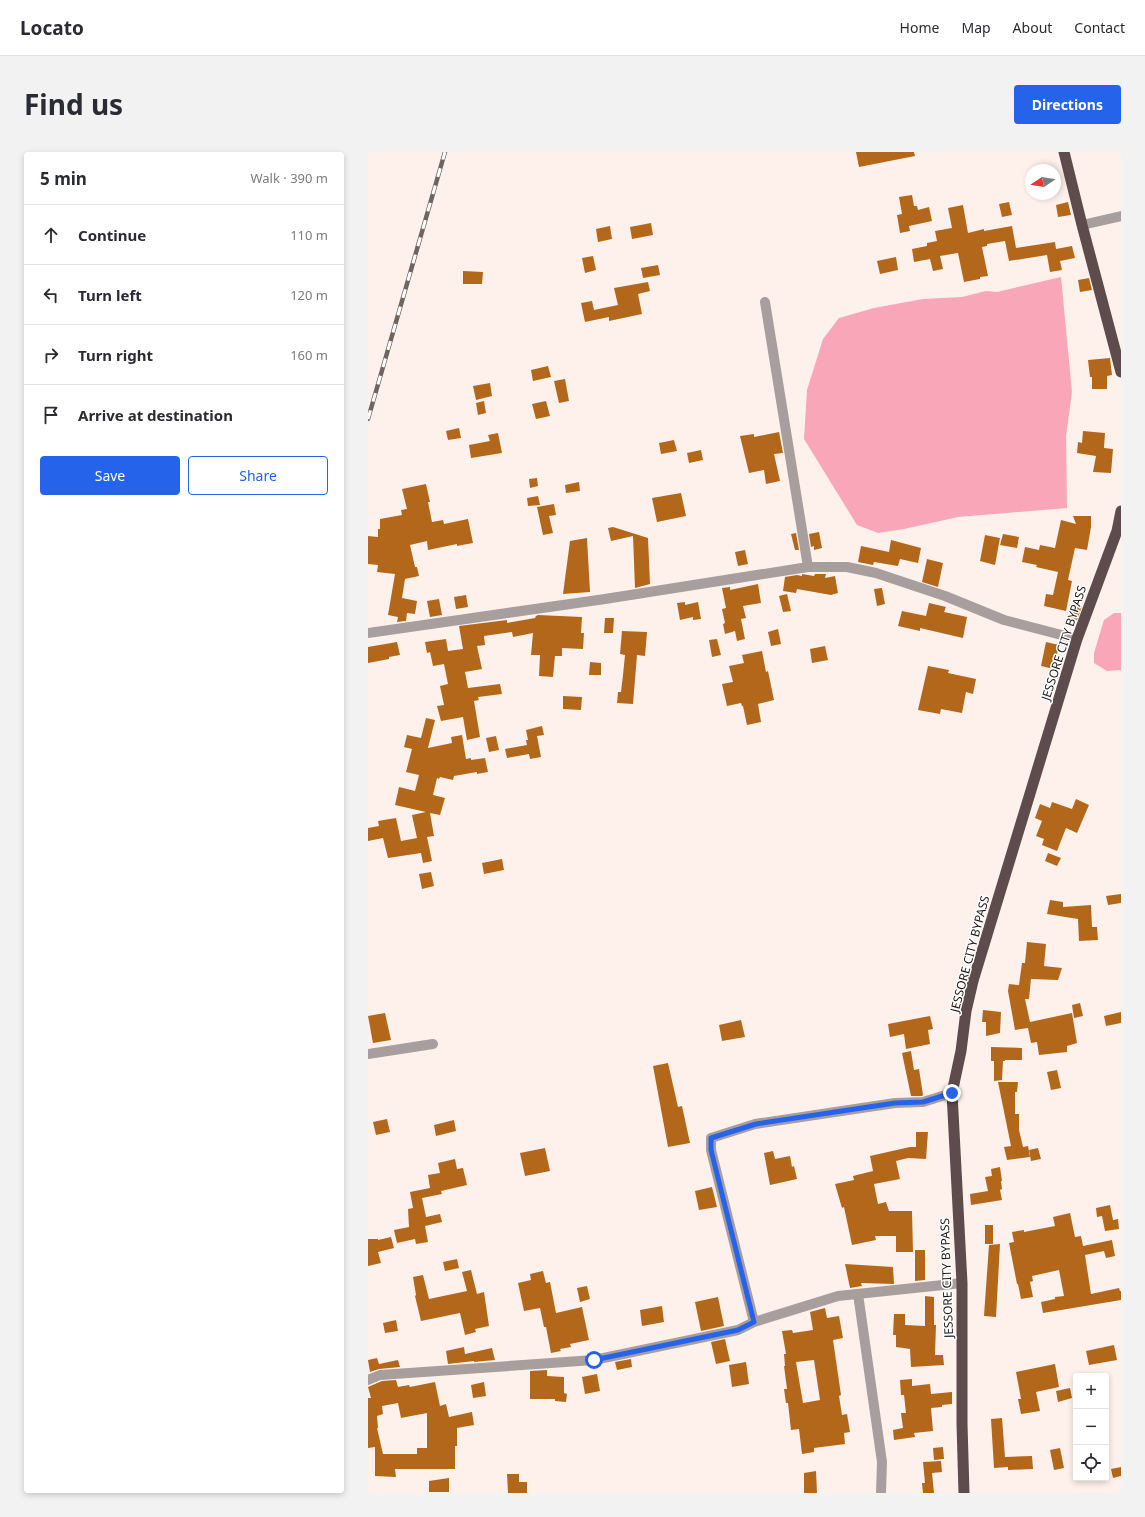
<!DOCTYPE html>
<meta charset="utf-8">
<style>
body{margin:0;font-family:"Noto Sans",sans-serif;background:#f2f2f3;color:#2b2b33}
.controls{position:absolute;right:12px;bottom:12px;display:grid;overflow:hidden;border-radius:4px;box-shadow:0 2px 6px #0003}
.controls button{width:36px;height:36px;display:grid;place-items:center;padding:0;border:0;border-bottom:1px solid #e1e1e2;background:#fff;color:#2b2b33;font:20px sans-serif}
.compass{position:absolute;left:657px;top:12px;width:36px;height:36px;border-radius:50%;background:#fff;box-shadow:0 2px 6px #0003;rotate:258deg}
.stop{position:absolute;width:12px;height:12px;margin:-9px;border:3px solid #2563eb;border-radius:50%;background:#fff}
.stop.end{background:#2563eb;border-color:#fff;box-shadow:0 1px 4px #0008}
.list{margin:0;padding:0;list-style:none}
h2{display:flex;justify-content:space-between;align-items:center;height:52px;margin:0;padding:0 16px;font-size:17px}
h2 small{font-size:13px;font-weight:400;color:#7c7c81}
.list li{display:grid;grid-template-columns:26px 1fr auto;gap:12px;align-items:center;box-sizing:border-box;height:60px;padding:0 16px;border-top:1px solid #e1e1e2}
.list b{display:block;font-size:15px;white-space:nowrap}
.list em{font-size:13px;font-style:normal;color:#7c7c81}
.actions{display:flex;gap:8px;padding:12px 16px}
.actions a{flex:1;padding:9px 0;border:1px solid #2563eb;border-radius:4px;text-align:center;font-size:14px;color:#2563eb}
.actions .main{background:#2563eb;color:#fff}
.icon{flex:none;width:22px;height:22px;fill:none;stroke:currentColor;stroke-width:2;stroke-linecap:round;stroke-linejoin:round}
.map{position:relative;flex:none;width:753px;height:1341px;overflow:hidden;border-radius:4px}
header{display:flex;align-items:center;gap:24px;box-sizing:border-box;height:56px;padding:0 20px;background:#fff;border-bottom:1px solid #e1e1e2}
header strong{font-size:19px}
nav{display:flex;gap:22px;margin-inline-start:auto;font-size:14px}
.intro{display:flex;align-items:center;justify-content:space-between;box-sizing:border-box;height:96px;padding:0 24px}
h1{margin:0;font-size:28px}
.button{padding:10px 18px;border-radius:4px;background:#2563eb;color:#fff;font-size:14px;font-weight:700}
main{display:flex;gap:24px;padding:0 24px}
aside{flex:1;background:#fff;border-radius:4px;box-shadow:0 2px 6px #0003}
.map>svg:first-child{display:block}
.water{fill:#faa6b9}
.building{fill:#b2671b;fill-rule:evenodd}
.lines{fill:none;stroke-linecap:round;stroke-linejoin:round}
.minor{stroke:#a89e9d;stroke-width:10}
.trunk{stroke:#5d4c4b;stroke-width:11}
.rail-casing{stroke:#6e6561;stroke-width:4.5}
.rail{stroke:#fff;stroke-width:3;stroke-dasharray:9;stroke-linecap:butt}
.route{stroke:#2563eb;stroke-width:5}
.labels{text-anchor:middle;stroke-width:3;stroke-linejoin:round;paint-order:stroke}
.street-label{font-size:12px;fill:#211917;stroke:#fff}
</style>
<header>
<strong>Locato</strong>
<nav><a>Home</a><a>Map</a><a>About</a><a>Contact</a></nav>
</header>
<div class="intro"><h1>Find us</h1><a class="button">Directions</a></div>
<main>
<aside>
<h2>5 min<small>Walk · 390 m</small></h2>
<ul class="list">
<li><svg class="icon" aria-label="ahead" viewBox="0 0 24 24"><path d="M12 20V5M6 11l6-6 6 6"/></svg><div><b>Continue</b></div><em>110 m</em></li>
<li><svg class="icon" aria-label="left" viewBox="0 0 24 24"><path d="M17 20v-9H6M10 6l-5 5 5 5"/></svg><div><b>Turn left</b></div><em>120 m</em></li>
<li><svg class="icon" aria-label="right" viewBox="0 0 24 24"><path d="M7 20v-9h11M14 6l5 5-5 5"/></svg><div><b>Turn right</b></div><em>160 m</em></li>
<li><svg class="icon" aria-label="arrive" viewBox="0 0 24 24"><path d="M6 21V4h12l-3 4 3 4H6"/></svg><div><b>Arrive at destination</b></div></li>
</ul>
<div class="actions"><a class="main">Save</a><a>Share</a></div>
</aside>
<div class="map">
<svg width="753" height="1341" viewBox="0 0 753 1341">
<rect width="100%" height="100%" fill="#fef1ec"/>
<g class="water">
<polygon points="693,125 704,240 698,284 699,356 590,365 536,377 510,381 489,373 436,287 439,238 455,187 471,166 506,156 555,147 594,145 618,139 629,140"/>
<polygon points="746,461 753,461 753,518 739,519 726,511 726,501 736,468"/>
</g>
<g class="building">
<polygon points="488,0 546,0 547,4 491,15"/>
<polygon points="544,43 546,54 549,54 550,58 561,55 564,69 541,74 542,79 532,81 529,63 534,62 531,45"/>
<polygon points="641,50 644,63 634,65 631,52"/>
<polygon points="700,50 703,63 690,65 688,53"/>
<polygon points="595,53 600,81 616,77 616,79 644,74 648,96 687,90 688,97 704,94 707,106 692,109 694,118 682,120 679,103 641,109 637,89 619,92 619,94 614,95 620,124 612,125 612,127 596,130 590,101 572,104 575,117 565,119 562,107 546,110 544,97 559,94 559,91 569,89 567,79 584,76 580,56"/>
<polygon points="283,71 285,83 264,87 262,75"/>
<polygon points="242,74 244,87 230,90 228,77"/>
<polygon points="225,104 228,118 217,121 214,106"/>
<polygon points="528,105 530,118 512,122 509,109"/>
<polygon points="290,113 292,123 275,126 273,116"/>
<polygon points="95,119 115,120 114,132 95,132"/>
<polygon points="721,126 724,138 712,140 710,128"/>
<polygon points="280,130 282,139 270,142 274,162 241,169 241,165 217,170 213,151 224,149 226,158 250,153 246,136"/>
<polygon points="742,206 744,223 739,224 739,237 724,237 724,225 722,225 720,208"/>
<polygon points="180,214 183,225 165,229 163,218"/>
<polygon points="197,227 201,249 191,251 186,229"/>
<polygon points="122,231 124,244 108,248 105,234"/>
<polygon points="116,249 118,261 110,263 108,251"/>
<polygon points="178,249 182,264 168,267 164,252"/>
<polygon points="91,276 93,286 80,288 78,279"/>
<polygon points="715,279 737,281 736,296 745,297 743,321 725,320 728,304 709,301 710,290 714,291"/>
<polygon points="411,280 415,301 406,302 412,329 398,332 396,318 381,321 372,284 386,282 386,285"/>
<polygon points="130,281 134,301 103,306 101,293 122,289 120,283"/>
<polygon points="306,288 309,299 293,302 291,291"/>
<polygon points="333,298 335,308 321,311 319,301"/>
<polygon points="169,326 170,334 162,336 161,327"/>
<polygon points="211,330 212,339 198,341 197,333"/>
<polygon points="58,332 62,350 60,350 64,370 75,368 76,372 100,367 105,391 89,394 89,392 60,398 59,389 42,393 47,415 49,415 51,424 37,427 34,446 49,449 47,462 39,461 38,469 29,470 30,465 20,463 27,422 9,420 10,413 0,412 0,384 10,385 10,377 12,377 12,367 34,363 33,358 39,357 34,337"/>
<polygon points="313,341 318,364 289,370 284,346"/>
<polygon points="170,344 172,353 160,354 159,346"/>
<polygon points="186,352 188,363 181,364 185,381 175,383 169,355"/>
<polygon points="705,364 723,364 723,375 719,398 707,396 700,428 704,429 698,459 676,454 678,442 685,443 690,420 668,415 669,413 654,410 657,395 671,398 672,393 687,396 693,368 708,372"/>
<polygon points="245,375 280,386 282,432 267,436 265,384 243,389 240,376"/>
<polygon points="451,380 454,396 446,398 446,394 443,395 441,382"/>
<polygon points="428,381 431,398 427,398 423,382"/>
<polygon points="635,382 651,385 649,396 632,393"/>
<polygon points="617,383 632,386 627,413 612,409"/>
<polygon points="219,386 222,440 195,442 202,389"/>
<polygon points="523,388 553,396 550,411 532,407 530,414 506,410 505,413 490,410 493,394 521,400"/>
<polygon points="377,398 380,412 370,414 367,400"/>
<polygon points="559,407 575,411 570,435 554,430"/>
<polygon points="434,422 446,424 447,422 458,422 457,426 467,424 470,441 463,443 429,437 428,441 415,439 417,425 429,423 434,424"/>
<polygon points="390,432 393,451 375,454 378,466 373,467 377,487 369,489 367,479 357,482 355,472 357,471 354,457 358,456 354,436 362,435 362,438"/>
<polygon points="514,436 517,452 509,454 506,437"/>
<polygon points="419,442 423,459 415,460 411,444"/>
<polygon points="98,443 100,455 88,457 86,445"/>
<polygon points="71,447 74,463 62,465 59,449"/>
<polygon points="317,450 317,453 330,450 333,467 325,468 325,465 312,468 309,451"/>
<polygon points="561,451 578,455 576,460 599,465 595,486 552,476 552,479 530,474 534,459 558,464"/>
<polygon points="704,452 714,454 709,468 701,466"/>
<polygon points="170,463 214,465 213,481 216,481 215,497 194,496 194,504 187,504 185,525 171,524 172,503 163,503 165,481 145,485 144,480 116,484 117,493 109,494 114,517 97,520 100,536 132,532 134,542 110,545 111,548 106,549 112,585 99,588 95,565 73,569 69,554 76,553 72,534 80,532 76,512 65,514 62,500 59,501 57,490 78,487 80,499 95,497 91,474 139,468 139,471 167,466 168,464"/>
<polygon points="237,466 246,466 245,481 236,481"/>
<polygon points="410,477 413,492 403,494 400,480"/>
<polygon points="254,479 279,480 277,504 269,503 265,552 249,551 250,540 253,540 255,523 257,503 252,502"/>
<polygon points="349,487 353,503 344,505 341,488"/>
<polygon points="29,490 32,503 21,505 21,507 0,511 0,495"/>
<polygon points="678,490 691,493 686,517 673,514"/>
<polygon points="457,494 460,508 444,511 442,497"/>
<polygon points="394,499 398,520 400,519 406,548 390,552 393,570 379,573 375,554 374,554 373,551 359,554 354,532 365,530 361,514 376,511 374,503"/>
<polygon points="222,510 233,511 233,523 221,523"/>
<polygon points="560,514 581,518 580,521 608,527 605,542 598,540 594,561 573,557 572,562 550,558"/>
<polygon points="195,544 214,545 213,558 195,557"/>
<polygon points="58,566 67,568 60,596 84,591 83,585 94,583 98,607 103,606 103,608 117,606 120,620 109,622 109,620 86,624 85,628 72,625 71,627 69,626 65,643 77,646 72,663 62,661 66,684 59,685 64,709 55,711 53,701 20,706 15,686 0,689 0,676 11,674 10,669 28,666 33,689 49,686 44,663 58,660 27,653 31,635 47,639 51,623 38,620 44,597 36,595 39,583 53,586"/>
<polygon points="174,574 176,583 169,584 173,605 162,607 161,602 139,606 137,597 159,593 158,588 160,588 158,578"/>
<polygon points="128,584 131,598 121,600 118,586"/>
<polygon points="708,647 721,653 709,681 698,676 689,699 674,693 676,687 668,684 674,669 667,666 672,652 682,656 684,650 704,657"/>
<polygon points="680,701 693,706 689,714 677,709"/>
<polygon points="134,707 136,718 116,722 114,711"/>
<polygon points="63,720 66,734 54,737 51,722"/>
<polygon points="753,742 753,751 740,753 738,744"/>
<polygon points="682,748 695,750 695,755 723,753 724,775 729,775 730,788 711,789 710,767 679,762"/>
<polygon points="659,790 678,792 676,814 694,816 690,828 663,827 661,847 657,847 662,870 704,861 709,891 699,894 699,900 671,903 669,890 663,891 660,876 647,878 640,839 641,832 651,833 654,811 657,811"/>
<polygon points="712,851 715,864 706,866 704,853"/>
<polygon points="615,858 633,860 632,881 618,884 618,870 614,870"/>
<polygon points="753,860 753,871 738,874 736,864"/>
<polygon points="17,861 23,888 5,891 0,864"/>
<polygon points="562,864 565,877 560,878 562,892 538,897 536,882 522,885 520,872"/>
<polygon points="373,868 377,885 354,889 351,873"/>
<polygon points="623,895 654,896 654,908 637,908 637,909 635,909 634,928 626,929 626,909 623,909"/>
<polygon points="543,899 546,918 551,917 555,943 554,944 543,944 534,901"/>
<polygon points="300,911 310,955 314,954 322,991 300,995 285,914"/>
<polygon points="689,918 693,936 683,938 679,920"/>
<polygon points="630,930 650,930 649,940 647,940 647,962 651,962 651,978 655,995 660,994 662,1005 639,1008 636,995 643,994"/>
<polygon points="19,967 22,980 8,983 5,970"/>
<polygon points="86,968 88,979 68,984 66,973"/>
<polygon points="548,980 560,980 558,1007 540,1006 528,1009 532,1027 506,1032 510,1052 518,1050 521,1059 544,1059 545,1100 528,1100 528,1084 507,1084 508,1088 484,1093 476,1055 474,1056 467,1032 486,1028 485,1024 505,1019 502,1004 542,995 548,995"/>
<polygon points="177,996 182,1019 157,1024 152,1001"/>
<polygon points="670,996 673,1007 663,1009 661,998"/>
<polygon points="405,999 407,1007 422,1004 424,1015 426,1014 429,1027 402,1033 396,1001"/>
<polygon points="87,1007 89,1017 95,1016 99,1033 73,1039 74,1042 54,1046 58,1065 72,1062 74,1070 57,1074 60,1090 48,1092 47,1087 29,1091 26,1078 41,1075 40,1057 45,1056 42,1040 62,1036 60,1023 72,1021 70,1011"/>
<polygon points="632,1015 634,1029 633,1029 634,1037 632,1038 634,1048 603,1053 602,1042 620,1039 617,1025 624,1024 623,1017"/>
<polygon points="344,1035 349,1055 331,1058 327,1039"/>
<polygon points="742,1053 745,1068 750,1067 751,1077 737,1079 734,1064 729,1065 728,1056"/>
<polygon points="702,1061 707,1085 713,1084 715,1094 744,1088 747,1104 738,1106 736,1099 717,1103 723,1142 751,1136 752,1139 753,1139 753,1148 675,1161 673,1150 687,1147 687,1145 696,1144 691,1118 664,1124 665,1129 662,1130 665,1145 653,1147 650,1132 649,1132 641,1091 646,1090 644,1080 656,1078 656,1080 687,1074 685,1065"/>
<rect x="617" y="1073" width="8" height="19"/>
<polygon points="23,1085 26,1096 10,1100 13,1111 0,1114 0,1087 10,1087 10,1088"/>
<polygon points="632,1092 628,1165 616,1164 621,1093"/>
<polygon points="547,1098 557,1098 557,1128 547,1129"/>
<polygon points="89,1107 91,1116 77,1119 75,1110"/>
<polygon points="477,1112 525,1115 526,1132 493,1131 494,1134 482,1136"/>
<polygon points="103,1118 109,1142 116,1140 121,1174 107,1177 108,1180 97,1183 92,1161 53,1169 47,1144 48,1143 45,1125 55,1123 61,1147 99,1139 94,1120"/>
<polygon points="175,1119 178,1131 182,1130 188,1161 214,1155 221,1188 202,1192 203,1195 192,1197 193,1199 183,1201 178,1175 176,1175 172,1156 156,1159 150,1131 163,1128 162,1122"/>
<polygon points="219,1134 222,1147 212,1150 209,1136"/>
<polygon points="557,1144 566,1145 566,1173 568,1173 567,1203 575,1203 576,1213 543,1215 542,1197 528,1195 528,1183 525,1183 526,1162 537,1162 537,1173 557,1174"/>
<polygon points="350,1145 356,1174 333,1179 327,1150"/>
<polygon points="294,1154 296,1170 274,1174 272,1158"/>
<path d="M457 1156 459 1166 471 1164 475 1186 465 1188 473 1243 471 1244 474 1263 479 1262 482 1280 476 1281 477 1292 446 1296V1300L434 1302 431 1277 423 1278 420 1251H418L416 1237H419L416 1214H417L416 1202H418L414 1179 424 1178 425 1181 445 1178 442 1160ZM446 1208 452 1248 435 1251 428 1210Z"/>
<polygon points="28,1168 30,1179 17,1181 15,1171"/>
<polygon points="357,1187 362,1209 348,1212 343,1190"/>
<polygon points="746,1193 749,1208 721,1213 718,1199"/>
<polygon points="96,1195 97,1202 124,1196 127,1208 106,1210 106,1209 80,1212 78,1199"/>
<polygon points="9,1206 11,1212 30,1208 32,1215 11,1217 2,1220 0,1208"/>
<polygon points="263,1207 264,1215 249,1218 247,1210"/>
<polygon points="378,1210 381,1232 364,1235 361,1213"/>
<polygon points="687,1212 691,1235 668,1240 672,1259 653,1262 650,1247 653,1247 648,1220"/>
<polygon points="179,1218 179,1224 196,1225 196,1241 199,1242 198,1250 187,1249 187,1247 162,1247 162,1219"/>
<polygon points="229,1222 232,1239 217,1242 214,1225"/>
<polygon points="544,1227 544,1234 562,1232 563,1242 584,1240 584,1252 574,1253 574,1255 563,1256 565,1279 546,1281 547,1285 526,1288 525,1278 535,1276 533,1261 538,1261 536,1243 533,1243 532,1228"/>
<path d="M28 1228 30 1235 41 1233 42 1235 67 1230 72 1254 78 1252 81 1265 104 1260 106 1273 89 1276V1294H87V1317H27L28 1325 7 1324V1295L0 1296V1246H3L0 1235 14 1229ZM30 1251 33 1266 59 1261V1296H49V1302H15L9 1276H10L9 1264 15 1262 14 1254Z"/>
<polygon points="116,1230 118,1244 105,1246 103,1233"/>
<polygon points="702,1236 704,1246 690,1250 688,1239"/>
<polygon points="634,1266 637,1305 664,1304 665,1317 640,1318 640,1315 626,1316 623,1267"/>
<polygon points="575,1295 576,1307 566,1308 565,1296"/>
<polygon points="692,1296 696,1316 686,1318 682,1298"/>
<polygon points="573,1309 574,1320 564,1321 566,1341 555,1341 554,1331 557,1331 555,1310"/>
<polygon points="753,1315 753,1324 745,1326 743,1317"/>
<polygon points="448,1319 449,1341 436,1341 436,1321"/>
<polygon points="139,1322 151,1322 151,1330 159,1330 159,1341 140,1341"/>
<polygon points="81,1326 81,1340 61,1340 61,1329"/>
</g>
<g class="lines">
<g class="minor">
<polyline points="714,73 753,64"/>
<polyline points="440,415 479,415 508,421 577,444 636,468 709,487"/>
<polyline points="0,481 237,447 440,415 397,150"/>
<polyline points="0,902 65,892"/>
<polyline points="490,1142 514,1310 513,1341"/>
<polyline points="386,1170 343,998 343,986 387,972 527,951 555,950 584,941"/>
<polyline points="0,1228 12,1223 226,1208 370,1178 386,1170 470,1144 594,1131"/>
</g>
<g class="trunk">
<polyline points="696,0 714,73 753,220"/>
<polyline points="596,1341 594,1272 594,1131 584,941 593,899 598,859 605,829 709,487 749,379 753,359"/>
</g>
<defs>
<polyline id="rail" points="0,267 77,0"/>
</defs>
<use href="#rail" class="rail-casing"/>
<use href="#rail" class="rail"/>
</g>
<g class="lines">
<polyline class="route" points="226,1208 370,1178 386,1170 343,998 343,986 388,972 527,951 555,950 584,941"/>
</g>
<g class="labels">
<g class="street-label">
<text transform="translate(696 491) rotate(-72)" y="4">JESSORE CITY BYPASS</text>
<text transform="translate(602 802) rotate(-75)" y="4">JESSORE CITY BYPASS</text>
<text transform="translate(579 1126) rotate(-92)" y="4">JESSORE CITY BYPASS</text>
</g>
</g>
</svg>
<div class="controls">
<button>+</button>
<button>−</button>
<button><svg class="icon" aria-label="locate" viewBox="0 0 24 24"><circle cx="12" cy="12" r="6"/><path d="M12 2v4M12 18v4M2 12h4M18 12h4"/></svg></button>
</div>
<svg class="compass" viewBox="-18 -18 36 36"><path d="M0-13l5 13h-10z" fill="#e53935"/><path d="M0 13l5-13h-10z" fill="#7c7c81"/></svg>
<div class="stop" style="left:226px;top:1208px"></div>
<div class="stop end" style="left:584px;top:941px"></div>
</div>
</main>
